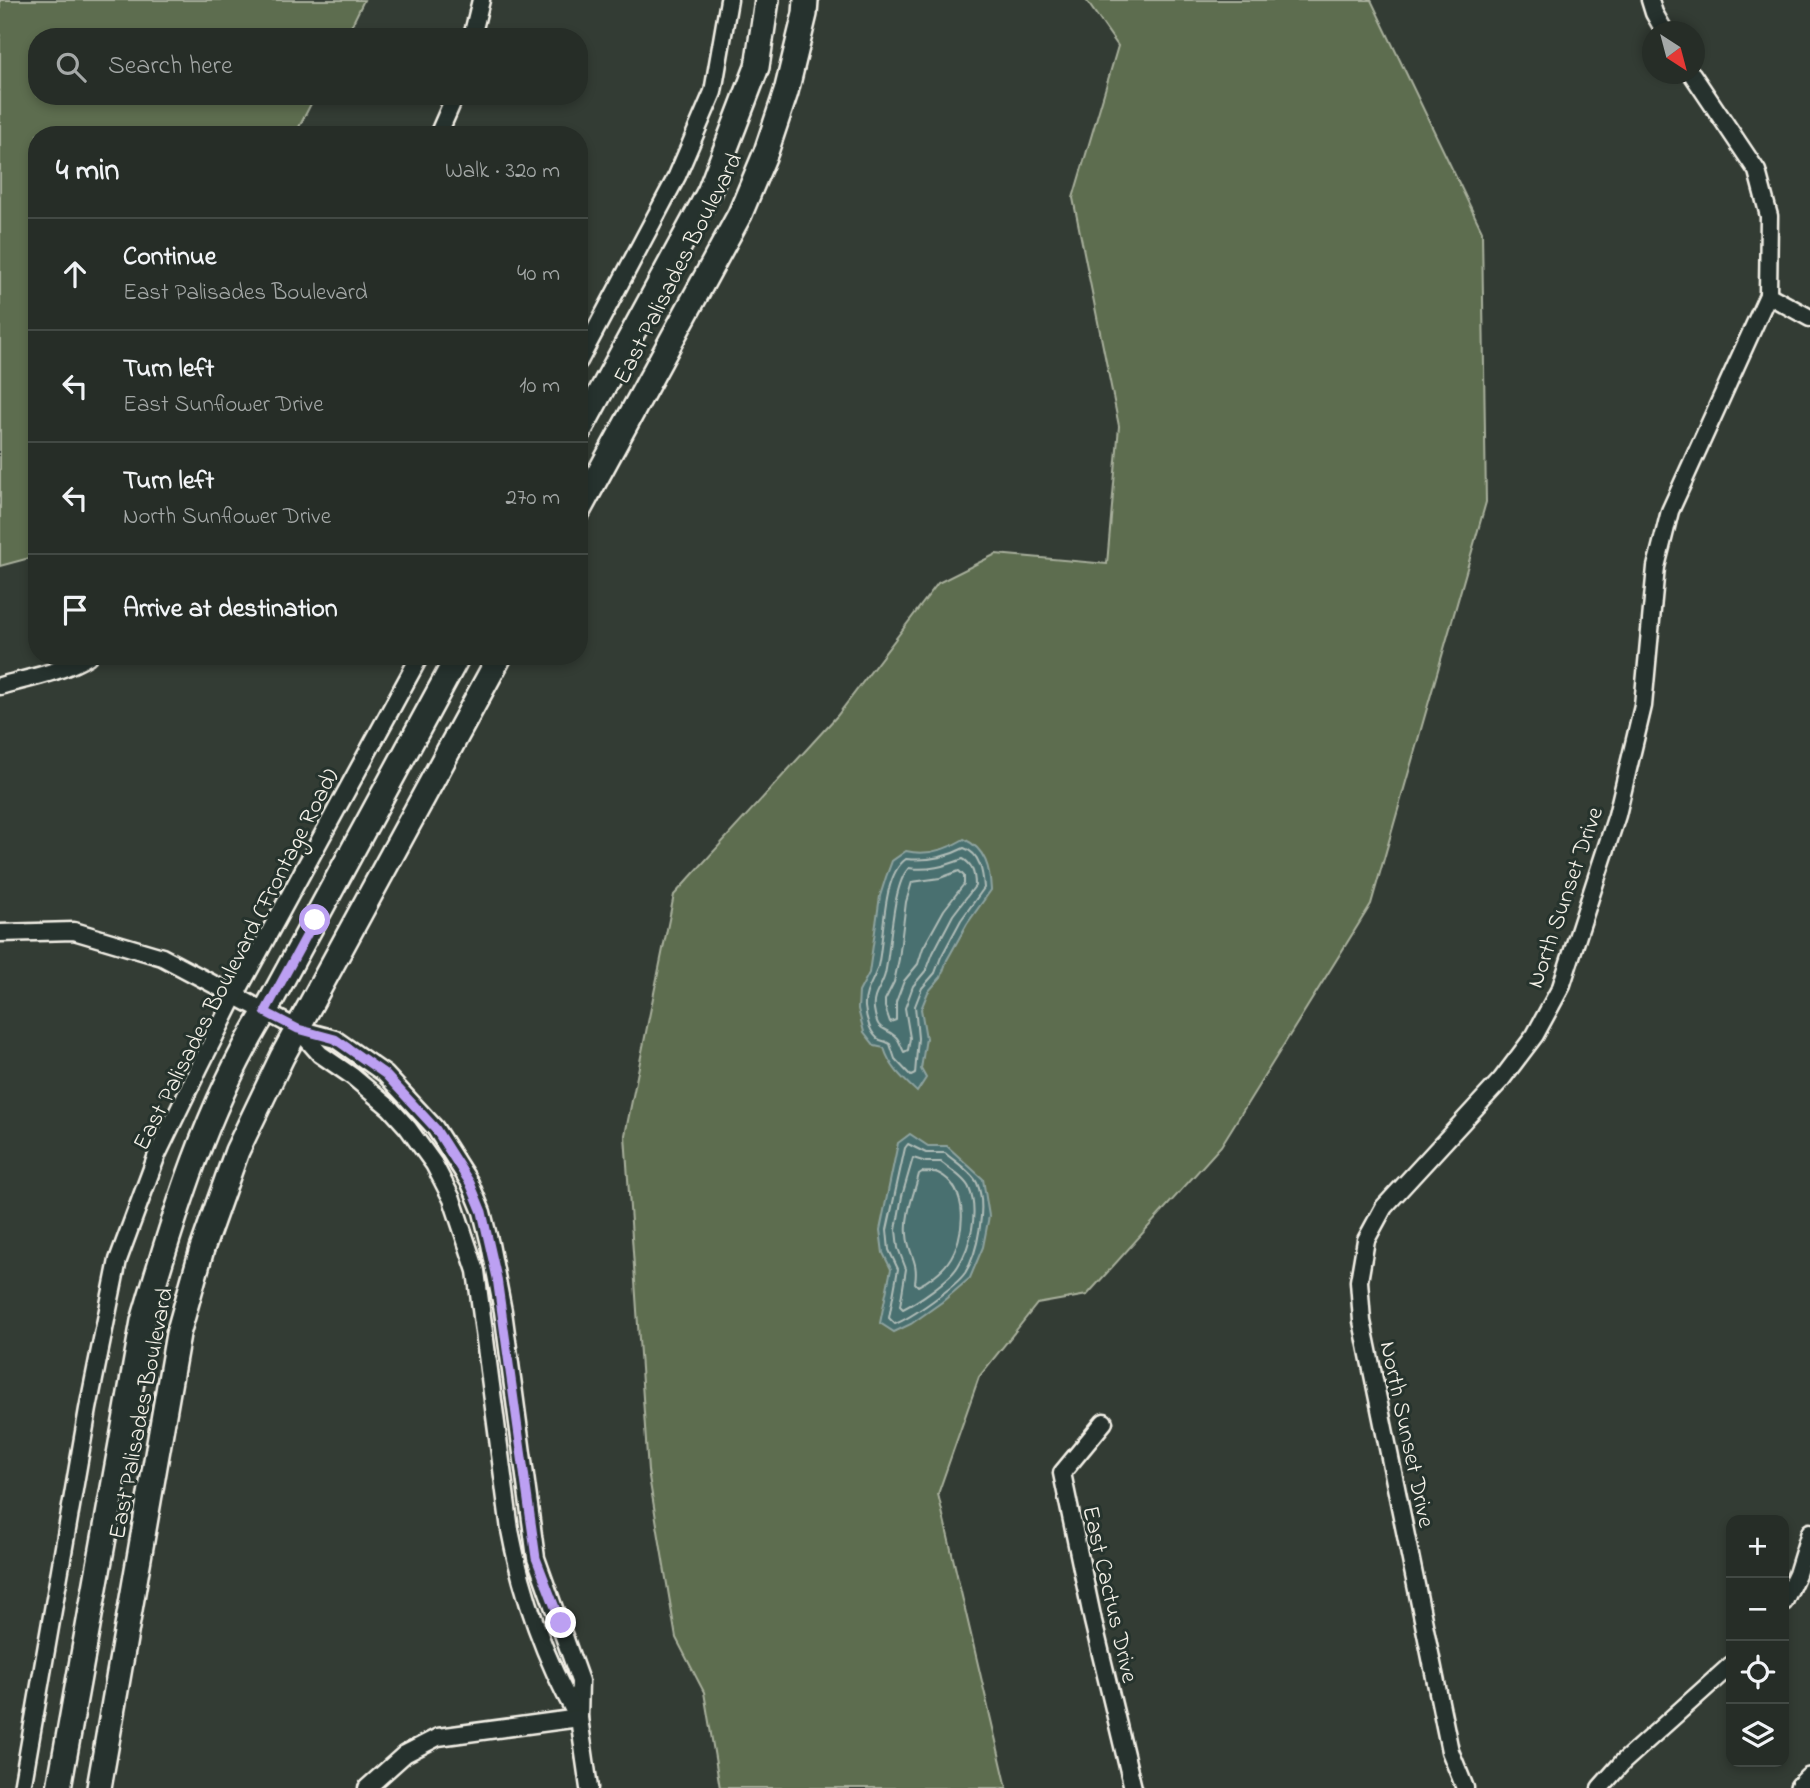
<!DOCTYPE html>
<meta charset="utf-8">
<style>
body{margin:0;font-family:"Indie Flower",sans-serif;background:#323933;color:#f1f3f6}
.controls{position:absolute;right:21px;bottom:21px;display:grid;overflow:hidden;border-radius:14px;box-shadow:0 4px 10px #0003}
.controls button{width:63px;height:63px;display:grid;place-items:center;padding:0;border:0;border-bottom:2px solid #424944;background:#262d27;color:#f1f3f6;font:35px sans-serif}
.compass{position:absolute;left:1642px;top:21px;width:63px;height:63px;border-radius:50%;background:#262d27;box-shadow:0 4px 10px #0003;rotate:144deg}
.stop{position:absolute;width:21px;height:21px;margin:-16px;border:5px solid #bca0f2;border-radius:50%;background:#fff}
.stop.end{background:#bca0f2;border-color:#fff;box-shadow:0 2px 7px #0008}
.list{margin:0;padding:0;list-style:none}
h2{display:flex;justify-content:space-between;align-items:center;height:91px;margin:0;padding:0 28px;font-size:30px}
h2 small{font-size:23px;font-weight:400;color:#a4a8a7}
.list li{display:grid;grid-template-columns:46px 1fr auto;gap:21px;align-items:center;box-sizing:border-box;height:112px;padding:0 28px;border-top:2px solid #424944}
.list b{display:block;font-size:26px;white-space:nowrap}
.list p{margin:0;font-size:23px;white-space:nowrap;color:#a4a8a7}
.list em{font-size:23px;font-style:normal;color:#a4a8a7}
.icon{flex:none;width:38px;height:38px;fill:none;stroke:currentColor;stroke-width:2;stroke-linecap:round;stroke-linejoin:round}
.map{position:relative;flex:none;width:1810px;height:1788px;overflow:hidden}
.search{position:absolute;background:#262d27;box-shadow:0 4px 10px #0003;left:28px;top:28px;width:560px;height:77px;display:flex;align-items:center;gap:18px;box-sizing:border-box;padding:0 24px;border-radius:28px;color:#a4a8a7;font-size:26px}
.panel{position:absolute;background:#262d27;box-shadow:0 4px 10px #0003;left:28px;top:126px;width:560px;height:539px;border-radius:28px}
.map>svg:first-child{display:block}
.green{fill:#5d6d4f;stroke:#a8af9c;stroke-width:2}
.water{fill:#4a6f6f;stroke:#8ea39f;stroke-width:2}
.lines{fill:none;stroke-linecap:round;stroke-linejoin:round}
.shore{stroke:#b0bdb8;stroke-width:2}
.street-casing{stroke:#f4f1e8;stroke-width:21}
.secondary-casing{stroke:#f4f1e8;stroke-width:28}
.street{stroke:#26332d;stroke-width:16}
.secondary{stroke:#26332d;stroke-width:23}
.route{stroke:#bca0f2;stroke-width:9}
.labels{text-anchor:middle;stroke-width:6;stroke-linejoin:round;paint-order:stroke}
.street-label{font-size:24px;fill:#f4f1e8;stroke:#26332d}
</style>
<div class="map">
<svg width="1810" height="1788" viewBox="0 0 1810 1788">
<rect width="100%" height="100%" fill="#333c34"/>
<filter id="ink" filterUnits="userSpaceOnUse"><feTurbulence type="fractalNoise" baseFrequency=".0143" numOctaves="2"/><feDisplacementMap in="SourceGraphic" scale="14" xChannelSelector="R" yChannelSelector="G"/><feConvolveMatrix kernelMatrix="1 2 1 2 8 2 1 2 1" color-interpolation-filters="sRGB"/></filter>
<g filter="url(#ink)">
<g class="green">
<polygon points="0,0 364,0 346,37 37,37 37,96 315,96 295,135 37,135 37,556 0,566"/>
<polygon points="1086,0 1371,0 1482,231 1486,502 1371,904 1221,1146 1087,1295 1037,1304 979,1377 938,1494 1007,1788 720,1788 704,1692 676,1638 648,1471 625,1135 674,895 837,716 938,583 996,554 1107,564 1119,426 1073,198 1118,46"/>
</g>
<g class="water">
<path d="M964 839C986 849 990 869 991 890L967 924 947 960 941 977 928 992 921 1009 926 1038 921 1069 926 1078 917 1092C902 1078 890 1067 884 1048L875 1046 864 1032 858 1009 859 992 869 973 880 896 886 877 892 861 906 851C927 856 946 850 964 839Z"/>
<polygon points="910,1134 928,1146 947,1146 983,1179 989,1216 983,1247 970,1278 942,1302 911,1324 894,1332 880,1323 891,1269 883,1253 880,1230 898,1143"/>
</g>
<g class="lines">
<g class="shore">
<path d="M964 848C980 853 983 873 984 888L961 920 941 957 935 973 922 988 915 1006 918 1038 915 1074 911 1076 895 1059 890 1044C887 1042 884 1041 880 1040 870 1035 866 1017 865 1007 864 991 874 981 878 966 885 937 881 877 906 859 927 861 945 858 964 848Z"/>
<path d="M963 859C973 864 975 875 975 886L953 915 933 953 927 969 913 986 905 1008 910 1038 908 1050 904 1052C901 1047 900 1041 896 1037 884 1025 878 1035 874 1009 872 995 882 987 885 974 891 949 892 884 909 868 928 871 945 866 963 859Z"/>
<polygon points="959,871 964,876 964,884 944,910 923,948 918,964 904,981 896,1002 896,1020 890,1022 885,1007 885,1000 894,982 899,959 906,902 912,882 940,878"/>
<path d="M908 1144 926 1153H945C954 1161 972 1172 977 1183 987 1205 978 1253 965 1273 955 1287 911 1318 895 1324L889 1318 898 1269 889 1250 887 1230 905 1148Z"/>
<path d="M913 1158 926 1162H941C949 1169 965 1178 969 1188 979 1211 971 1246 958 1266 950 1280 917 1302 903 1309L900 1306 906 1269 898 1248 896 1230 902 1196Z"/>
<path d="M922 1172C927 1173 934 1171 938 1173 970 1188 966 1237 948 1262 942 1271 928 1281 918 1286L915 1283C919 1259 908 1255 907 1234 905 1214 914 1194 919 1174Z"/>
</g>
<defs>
<g id="street">
<polyline points="1650,0 1654,13 1665,32"/>
<polyline points="472,37 481,0"/>
<polyline points="438,135 455,96"/>
<polyline points="1768,295 1810,318"/>
<polyline points="579,361 677,176 713,92 729,0"/>
<path d="M0 686C29 678 63 672 88 656"/>
<polyline points="0,933 74,931 162,957 298,1029 335,1039 385,1074 435,1128 470,1183 482,1212 490,1244 503,1311 536,1558 580,1681 579,1718 589,1788"/>
<path d="M298 1029 320 1054 352 1076 390 1108 408 1128 434 1164 452 1199 476 1271 510 1530C522 1593 545 1659 577 1716"/>
<polyline points="1104,1422 1062,1473 1093,1621 1133,1788"/>
<polyline points="1784,1602 1797,1574 1810,1532"/>
<polyline points="22,1788 88,1409 118,1260 157,1155 199,1068 235,996 420,656"/>
<polyline points="367,1788 405,1754 438,1737 579,1718"/>
<polyline points="1465,1788 1450,1751 1362,1321 1359,1281 1366,1240 1384,1207 1501,1080 1535,1035 1561,987 1617,815 1643,706 1656,567 1670,511 1768,295 1769,216 1757,171 1692,74"/>
<polyline points="1600,1788 1623,1762 1731,1665"/>
</g>
<g id="secondary">
<polyline points="579,432 709,192 757,67 767,0"/>
<polyline points="579,510 740,214 766,152 786,92 805,14 806,0"/>
<path d="M59 1788 143 1321C174 1215 207 1106 265 1012L458 656"/>
<polyline points="99,1788 178,1334 202,1249 237,1151 282,1057 500,656"/>
<polyline points="1802,1788 1810,1780"/>
</g>
</defs>
<use href="#street" class="street-casing"/>
<use href="#secondary" class="secondary-casing"/>
<use href="#street" class="street"/>
<use href="#secondary" class="secondary"/>
</g>
</g>
<g class="lines" filter="url(#ink)">
<polyline class="route" points="315,920 265,1012 298,1029 335,1039 385,1074 435,1128 470,1183 482,1212 497,1278 536,1558 561,1623"/>
</g>
<g class="labels">
<g class="street-label">
<text transform="translate(677 268) rotate(-63)" y="8">East Palisades Boulevard</text>
<text transform="translate(1564 897) rotate(-71)" y="8">North Sunset Drive</text>
<text transform="translate(235 959) rotate(-63)" y="8">East Palisades Boulevard (Frontage Road)</text>
<text transform="translate(140 1413) rotate(-79)" y="8">East Palisades Boulevard</text>
<text transform="translate(1408 1434) rotate(78)" y="8">North Sunset Drive</text>
<text transform="translate(1111 1594) rotate(77)" y="8">East Cactus Drive</text>
</g>
</g>
</svg>
<div class="controls">
<button>+</button>
<button>−</button>
<button><svg class="icon" aria-label="locate" viewBox="0 0 24 24"><circle cx="12" cy="12" r="6"/><path d="M12 2v4M12 18v4M2 12h4M18 12h4"/></svg></button>
<button><svg class="icon" aria-label="layers" viewBox="0 0 24 24"><path d="M12 4l9 5-9 5-9-5zM3 14l9 5 9-5"/></svg></button>
</div>
<svg class="compass" viewBox="-18 -18 36 36"><path d="M0-13l5 13h-10z" fill="#e53935"/><path d="M0 13l5-13h-10z" fill="#a4a8a7"/></svg>
<div class="stop" style="left:315px;top:920px"></div>
<div class="stop end" style="left:561px;top:1623px"></div>
<div class="search"><svg class="icon" aria-label="search" viewBox="0 0 24 24"><circle cx="10" cy="10" r="6"/><path d="M15 15l6 6"/></svg>Search here</div>
<section class="panel">
<h2>4 min<small>Walk · 320 m</small></h2>
<ul class="list">
<li><svg class="icon" aria-label="ahead" viewBox="0 0 24 24"><path d="M12 20V5M6 11l6-6 6 6"/></svg><div><b>Continue</b><p>East Palisades Boulevard</p></div><em>40 m</em></li>
<li><svg class="icon" aria-label="left" viewBox="0 0 24 24"><path d="M17 20v-9H6M10 6l-5 5 5 5"/></svg><div><b>Turn left</b><p>East Sunflower Drive</p></div><em>10 m</em></li>
<li><svg class="icon" aria-label="left" viewBox="0 0 24 24"><path d="M17 20v-9H6M10 6l-5 5 5 5"/></svg><div><b>Turn left</b><p>North Sunflower Drive</p></div><em>270 m</em></li>
<li><svg class="icon" aria-label="arrive" viewBox="0 0 24 24"><path d="M6 21V4h12l-3 4 3 4H6"/></svg><div><b>Arrive at destination</b></div></li>
</ul>
</section>
</div>
